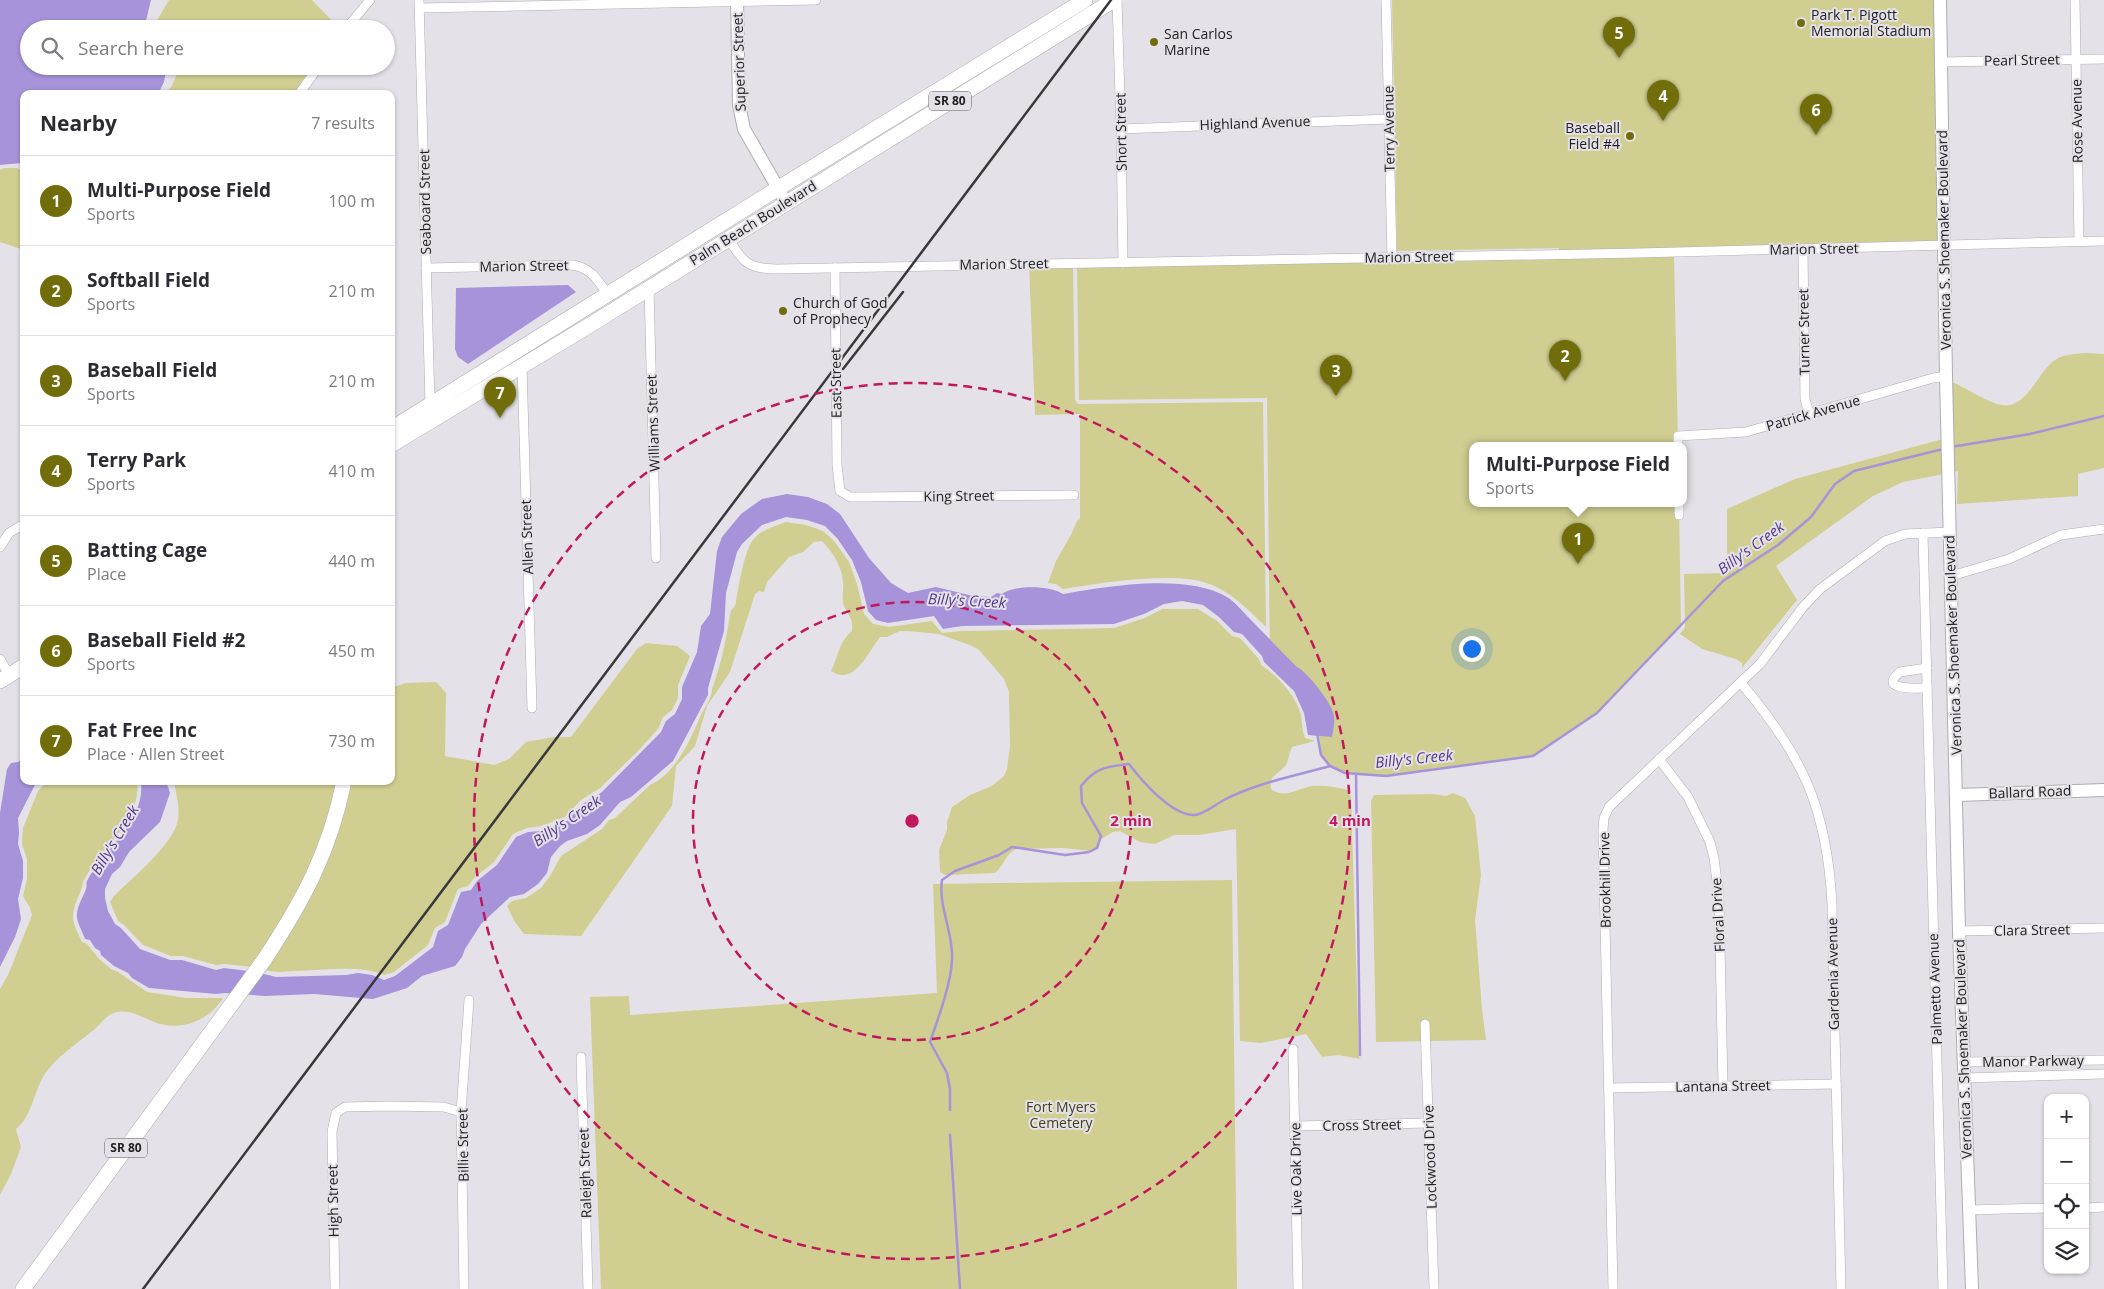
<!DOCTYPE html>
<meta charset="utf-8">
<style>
body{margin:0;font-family:"Open Sans",sans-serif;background:#f2f2f3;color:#2b2b33}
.controls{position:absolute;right:15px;bottom:15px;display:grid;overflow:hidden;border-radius:10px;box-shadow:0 1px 4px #0004}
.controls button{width:45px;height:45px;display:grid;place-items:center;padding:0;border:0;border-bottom:1px solid #e1e1e2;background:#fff;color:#2b2b33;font:25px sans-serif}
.you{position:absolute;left:1471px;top:648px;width:18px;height:18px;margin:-12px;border:4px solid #fff;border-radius:50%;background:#1a73e8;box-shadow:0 0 0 8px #1a73e833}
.badge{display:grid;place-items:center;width:32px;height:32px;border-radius:50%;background:#726d0b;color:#fff;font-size:16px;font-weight:700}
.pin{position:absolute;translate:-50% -41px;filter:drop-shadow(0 1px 2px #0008)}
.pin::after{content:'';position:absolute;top:26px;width:18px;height:15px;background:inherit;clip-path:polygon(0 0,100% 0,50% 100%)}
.popup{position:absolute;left:1469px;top:442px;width:218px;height:65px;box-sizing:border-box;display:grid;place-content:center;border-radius:10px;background:#fff;filter:drop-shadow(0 1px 4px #0005);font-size:16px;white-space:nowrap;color:#7c7c81}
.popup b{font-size:19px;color:#2b2b33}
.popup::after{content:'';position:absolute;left:50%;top:100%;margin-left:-10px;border:10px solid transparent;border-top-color:#fff}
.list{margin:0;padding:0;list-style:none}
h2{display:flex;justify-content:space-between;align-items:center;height:65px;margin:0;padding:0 20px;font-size:21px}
h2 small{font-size:16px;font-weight:400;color:#7c7c81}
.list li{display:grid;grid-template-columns:32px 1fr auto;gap:15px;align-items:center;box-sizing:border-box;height:90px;padding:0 20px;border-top:1px solid #e1e1e2}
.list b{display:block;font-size:19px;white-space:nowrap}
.list p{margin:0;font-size:16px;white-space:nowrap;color:#7c7c81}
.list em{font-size:16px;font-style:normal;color:#7c7c81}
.icon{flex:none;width:28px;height:28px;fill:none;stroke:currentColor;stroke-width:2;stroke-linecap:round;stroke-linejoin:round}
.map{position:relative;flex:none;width:2104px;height:1289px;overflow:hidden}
.search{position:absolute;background:#fff;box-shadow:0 1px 4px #0004;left:20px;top:20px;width:375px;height:55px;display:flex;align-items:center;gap:12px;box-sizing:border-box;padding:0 18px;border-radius:28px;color:#7c7c81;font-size:19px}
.panel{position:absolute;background:#fff;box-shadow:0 1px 4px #0004;left:20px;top:90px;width:375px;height:695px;border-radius:10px}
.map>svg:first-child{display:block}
.green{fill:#d0ce90}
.water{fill:#a693da}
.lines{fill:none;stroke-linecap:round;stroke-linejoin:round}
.stream{stroke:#a693da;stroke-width:2.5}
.street-casing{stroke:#aeadb2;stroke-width:10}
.secondary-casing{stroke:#aeadb2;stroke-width:14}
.primary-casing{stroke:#aeadb2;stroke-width:16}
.street{stroke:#fff;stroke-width:9}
.secondary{stroke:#fff;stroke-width:12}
.primary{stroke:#fff;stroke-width:15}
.rail{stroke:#39393c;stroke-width:2.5}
.ring{fill:none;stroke:#c2185b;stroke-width:2.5;stroke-dasharray:9 6}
.poi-dot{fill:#726d0b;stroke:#e4e2e8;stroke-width:2}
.labels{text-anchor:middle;stroke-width:4;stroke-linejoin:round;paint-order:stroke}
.shield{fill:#e4e2e8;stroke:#5c5c5f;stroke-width:1}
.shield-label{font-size:12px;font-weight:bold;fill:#222224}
.poi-label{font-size:14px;fill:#222224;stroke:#e4e2e8;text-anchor:start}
.street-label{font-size:14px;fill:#222224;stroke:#e4e2e8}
.park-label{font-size:14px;fill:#413f1c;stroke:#e4e2e8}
.water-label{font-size:15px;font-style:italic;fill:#55388b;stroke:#e4e2e8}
.centre{fill:#c2185b;stroke:#e4e2e8;stroke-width:2.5}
.ring-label{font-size:15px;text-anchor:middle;font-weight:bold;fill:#c2185b;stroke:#e4e2e8;stroke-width:4;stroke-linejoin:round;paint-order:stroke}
</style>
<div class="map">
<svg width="2104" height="1289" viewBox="0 0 2104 1289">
<rect width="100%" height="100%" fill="#e4e2e8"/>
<g class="green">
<polygon points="169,0 312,0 339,28 152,29"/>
<polygon points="1392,0 1935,0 1939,244 1559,253 1559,248 1397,251"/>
<polygon points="180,66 312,66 293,94 165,94 172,86"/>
<polygon points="4,168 17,168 24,171 24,250 0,242 0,170"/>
<polygon points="1674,256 1678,445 1473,445 1473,503 1679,503 1681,627 1597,713 1533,756 1386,776 1345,773 1330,766 1321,755 1318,726 1313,710 1270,660 1267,398 1079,400 1077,266"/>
<path d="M1029 264 1073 266 1075 400 1078 404 1263 402 1266 627C1250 611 1233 594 1212 585 1179 570 1100 583 1063 589L1056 584 1048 583 1056 561 1071 535 1077 521 1080 519V414L1035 415Z"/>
<path d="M2085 353 2104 354V468L2078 474V496L1957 504 1958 471 1954 472 1952 382C1966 388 1987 402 2001 405 2027 410 2038 371 2055 360 2063 354 2076 354 2085 353Z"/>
<polygon points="1943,439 1944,474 1903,482 1873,496 1776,566 1797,600 1742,668 1742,663 1736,659 1702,649 1680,634 1685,627 1684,574 1727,573 1727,509 1795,479"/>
<path d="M786 522 806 525 823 531 834 541 849 562 857 584 864 614 873 624 889 627 932 621 942 633 962 631 1114 628 1145 618 1162 609H1198L1217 621 1232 636 1240 638 1259 659 1261 665C1277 675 1296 696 1301 715 1302 723 1302 730 1305 738L1315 741 1292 747C1289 753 1289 758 1287 763 1281 775 1268 773 1271 789 1285 800 1298 788 1312 786 1324 785 1337 787 1348 790L1351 797 1359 1058 1361 1059 1338 1055 1322 1057 1306 1034 1261 1043 1240 1041 1236 829 1199 835H1174L1155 844 1140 842 1120 831 1113 832 1101 839 1098 847 1093 851 1062 848 1016 849C1005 854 1004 866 995 873L945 875 940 872 939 850 947 830V822L952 807 970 795 992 786 1004 776 1007 769 1010 746 1009 692 1004 679 993 666 978 649 970 645 939 634 907 631H900L887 637H880C868 652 854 687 831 671 838 658 839 641 852 631 854 616 845 613 843 602 842 595 844 588 843 582 842 566 832 551 822 541L814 542 803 552 789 557 767 582 764 592 759 591 755 594 730 672 707 706 695 746 676 766 672 806 581 936 524 934 515 922 507 906 512 901 526 898 541 888 550 876 561 856 602 829 609 820 615 818 650 785C675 774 690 741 700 717 704 707 712 700 712 689 721 665 726 640 730 615 730 609 736 607 736 602 738 588 744 555 751 543 759 530 773 527 786 522Z"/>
<path d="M646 643 677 646 690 656 678 685V698L672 710 663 717 658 729 638 751 600 788 581 800 565 817 541 826 527 828 513 834 494 862 474 878 468 886 458 889 445 922 435 928 428 945 394 972 384 975C357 964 323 971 294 971 283 972 273 973 263 969L349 781H391V688L406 683 436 682 446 693 445 756 494 765 509 759 526 742 554 737H571L637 649Z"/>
<path d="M47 781 137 783C142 818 99 851 84 880 82 882 83 885 82 887 79 897 73 905 73 917 73 925 79 935 82 942L87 944 99 959 111 969 118 972 147 992 186 998H223C209 1021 180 1032 154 1022 141 1017 129 1008 114 1013 107 1015 102 1022 97 1027 79 1043 54 1057 42 1079 33 1096 31 1117 16 1129L21 1147 11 1174 0 1195V989L8 975 32 915 30 908 23 896 27 879V859L22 844 23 828 38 791Z"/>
<path d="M174 781H339L336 798 304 885 252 967 225 964 216 965 183 956H171L143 945 124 925 118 921 110 902 114 896C132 878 173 845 178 820 180 808 176 793 174 781Z"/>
<polygon points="1453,793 1465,798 1475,816 1481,875 1475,920 1482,1009 1486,1040 1376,1042 1371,801 1374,795 1432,794 1446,796"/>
<polygon points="1232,880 1237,1289 601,1289 590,997 629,996 630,1015 937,993 933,884"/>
</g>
<g class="water">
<polygon points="0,0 151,0 144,29 29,29 29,66 167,66 164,82 158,94 24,94 24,164 22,163 0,165"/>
<polygon points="568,285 576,292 468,364 458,357 455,349 456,288"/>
<path d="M787 494 808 497 827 504 840 514 869 558 891 583 908 593 936 587 973 596 991 597 997 593 1002 594C1014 585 1050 585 1063 594 1108 586 1187 573 1227 597 1235 602 1242 611 1249 618 1265 634 1281 651 1297 667 1307 672 1334 705 1334 717 1335 723 1333 731 1332 737L1308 735 1304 713 1294 691 1264 662 1262 656 1242 634 1234 632 1219 617 1203 605 1182 601 1164 604 1144 614 1114 624 962 626 943 629 934 616 888 623 876 620 868 611 861 582 852 560 837 538 825 526 807 520 786 517 762 525 742 544 737 552 726 593 724 631 708 688V695L673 761 631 797 620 802 600 825 587 834 567 841 560 846 551 857 547 873 538 884 524 894 510 897 481 924 465 949 462 957 455 966 422 976 407 988 373 999 314 994 265 996 225 993 216 994 149 988 132 978 128 973 114 966 101 955 100 951 95 948 90 940 85 939C83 933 78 924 77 918 76 907 83 898 86 889 87 886 86 883 87 881 104 849 146 821 141 781H166L170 793 160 822 129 852 120 867 112 874 105 889V898L108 911 115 924 121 928 140 949 170 960H182L216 970 224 968 256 972 276 977 346 975 358 973 372 975 384 980 395 976 433 947 438 931 448 925 461 892 471 890 477 881 497 865 516 837 528 832 542 831 567 821 583 804 602 792 661 732 666 721 675 714 682 699V687L697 652 701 626 710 614 717 551 722 537 741 514 762 499Z"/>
<polygon points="24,758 24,781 37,781 18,818 19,833 18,844 23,861 23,878 18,899 21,919 15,937 0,967 0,813 7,769 11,763 18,762"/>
</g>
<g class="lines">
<g class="stream">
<polyline points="1951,447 2030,434 2104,416"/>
<polyline points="1317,733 1321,755 1330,766 1345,773 1386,776 1533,756 1597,713 1723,581 1778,545 1811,517 1835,484 1854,471 1943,449"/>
<polyline points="1356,774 1360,1055"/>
<path d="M950 1110V1089L947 1073 930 1042C938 1019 951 984 952 960 954 934 938 907 942 880L955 871 999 855 1012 847 1065 855 1089 852 1097 848 1101 836 1082 803 1081 786C1096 767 1106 767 1129 764 1142 781 1171 815 1194 815 1203 815 1216 804 1224 800 1256 783 1295 776 1330 766"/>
<polyline points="950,1135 960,1289"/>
</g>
<defs>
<g id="street">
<polyline points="419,0 430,404"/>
<polyline points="1117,0 1121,129 1123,263"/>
<polyline points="1386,0 1392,258"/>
<polyline points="2075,0 2079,241"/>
<polyline points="420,8 816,0"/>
<polyline points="346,29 370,0"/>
<polyline points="1941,62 2104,59"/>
<polyline points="299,94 319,66"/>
<polyline points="1121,129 1389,119"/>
<path d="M728 238C742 261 748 269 776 269L1639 253 2104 241"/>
<polyline points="1803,249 1805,399 1809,414"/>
<path d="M426 268 573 265C591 268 598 280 608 295"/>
<polyline points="835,268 837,465 840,491 850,497 860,497 1074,495"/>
<polyline points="649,288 656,558"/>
<polyline points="522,366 532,708"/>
<polyline points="1678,445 1678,436 1746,432 1933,378 1946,376"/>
<polyline points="1679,503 1679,515"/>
<polyline points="1923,533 1943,1289"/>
<polyline points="0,547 9,533 24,524"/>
<polyline points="1951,576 2009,559 2061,535 2104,529"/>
<polyline points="0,659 9,675"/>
<path d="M1927 668 1900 672C1877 691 1917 688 1927 688"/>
<path d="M1741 683C1803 756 1827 808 1832 904L1841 1289"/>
<polyline points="1659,759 1688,797 1710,842 1714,858 1719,898 1723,1086"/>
<polyline points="1959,931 2104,928"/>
<polyline points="1425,1024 1434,1289"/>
<polyline points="1293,1049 1298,1289"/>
<polyline points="581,1057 588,1289"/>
<polyline points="1963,1062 2104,1060"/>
<polyline points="1963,1078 2104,1074"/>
<polyline points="1609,1088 1836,1084"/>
<polyline points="1296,1126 1429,1123"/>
<polyline points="2085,1208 2104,1207"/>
<polyline points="1969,1210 2048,1208"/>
<polyline points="335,1289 332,1132 336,1113 345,1107 389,1106 444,1107 461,1112"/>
<polyline points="464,1289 461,1112 469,1000"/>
<polyline points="1613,1289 1603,830 1604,818 1609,807 1760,664 1803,607 1820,589 1885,541 1905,534 1950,532"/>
</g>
<g id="secondary">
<polyline points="737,0 739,105 744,129 783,197"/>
<polyline points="1940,0 1946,376 1959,931 1972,1289"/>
<polyline points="1957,795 2104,790"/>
</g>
<g id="primary">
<polyline points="391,429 777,189 1085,0"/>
<polyline points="391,445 590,325 1114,0"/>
<polyline points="0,681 24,666"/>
<path d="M23 1289 264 960C303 901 330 851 344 781"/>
</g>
</defs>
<use href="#street" class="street-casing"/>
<use href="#secondary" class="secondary-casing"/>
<use href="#primary" class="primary-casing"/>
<use href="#street" class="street"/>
<use href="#secondary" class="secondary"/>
<use href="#primary" class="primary"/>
<g class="rail">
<polyline points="843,369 903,292"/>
<polyline points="143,1289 1111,0"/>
</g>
</g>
<g class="ring">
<circle cx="912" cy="821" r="219"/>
<circle cx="912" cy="821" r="438"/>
</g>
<g class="poi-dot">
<circle cx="1801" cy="23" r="5"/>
<circle cx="1154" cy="42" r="5"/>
<circle cx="1630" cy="136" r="5"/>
<circle cx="783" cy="311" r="5"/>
</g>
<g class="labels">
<g class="shield">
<rect x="929" y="91.5" width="42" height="19" rx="4"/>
<rect x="105" y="1138.5" width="42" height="19" rx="4"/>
</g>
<g class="shield-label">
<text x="950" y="105">SR 80</text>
<text x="126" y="1152">SR 80</text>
</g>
<g class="poi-label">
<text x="1811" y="20">Park T. Pigott<tspan x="1811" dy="16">Memorial Stadium</tspan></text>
<text x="1164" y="39">San Carlos<tspan x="1164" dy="16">Marine</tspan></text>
<text x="1620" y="133" text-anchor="end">Baseball<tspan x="1620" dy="16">Field #4</tspan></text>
<text x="793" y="308">Church of God<tspan x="793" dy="16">of Prophecy</tspan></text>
</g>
<g class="street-label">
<text transform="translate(2022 60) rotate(-1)" y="5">Pearl Street</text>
<text transform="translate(739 62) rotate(-92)" y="5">Superior Street</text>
<text transform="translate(2077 121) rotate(-91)" y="5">Rose Avenue</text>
<text transform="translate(1255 123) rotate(-2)" y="5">Highland Avenue</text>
<text transform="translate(1389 129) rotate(-91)" y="5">Terry Avenue</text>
<text transform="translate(1121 132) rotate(-91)" y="5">Short Street</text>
<text transform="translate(425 202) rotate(-91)" y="5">Seaboard Street</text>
<text transform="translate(753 223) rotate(-32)" y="5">Palm Beach Boulevard</text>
<text transform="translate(1944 240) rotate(-91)" y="5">Veronica S. Shoemaker Boulevard</text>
<text transform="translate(1814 249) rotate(-1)" y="5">Marion Street</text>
<text transform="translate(1409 257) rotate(-1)" y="5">Marion Street</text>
<text transform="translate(1004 264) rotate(-1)" y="5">Marion Street</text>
<text transform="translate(524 266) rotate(-1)" y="5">Marion Street</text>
<text transform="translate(1804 332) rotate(-91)" y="5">Turner Street</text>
<text transform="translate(836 383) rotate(-91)" y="5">East Street</text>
<text transform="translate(1813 413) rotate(-16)" y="5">Patrick Avenue</text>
<text transform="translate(653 423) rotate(-92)" y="5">Williams Street</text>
<text transform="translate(959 496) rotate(-1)" y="5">King Street</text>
<text transform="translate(527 537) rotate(-92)" y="5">Allen Street</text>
<text transform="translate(1953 645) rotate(-92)" y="5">Veronica S. Shoemaker Boulevard</text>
<text transform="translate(2030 792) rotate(-2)" y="5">Ballard Road</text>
<text transform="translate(1605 880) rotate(-91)" y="5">Brookhill Drive</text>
<text transform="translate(1718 915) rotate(-93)" y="5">Floral Drive</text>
<text transform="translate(2032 930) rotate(-1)" y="5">Clara Street</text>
<text transform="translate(1833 974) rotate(-91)" y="5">Gardenia Avenue</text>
<text transform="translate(1935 989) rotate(-92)" y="5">Palmetto Avenue</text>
<text transform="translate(1963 1049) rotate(-92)" y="5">Veronica S. Shoemaker Boulevard</text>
<text transform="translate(2033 1061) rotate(-1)" y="5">Manor Parkway</text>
<text transform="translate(1723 1086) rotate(-1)" y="5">Lantana Street</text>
<text transform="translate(1362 1125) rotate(-1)" y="5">Cross Street</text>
<text transform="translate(463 1145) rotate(-91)" y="5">Billie Street</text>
<text transform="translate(1430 1157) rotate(-92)" y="5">Lockwood Drive</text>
<text transform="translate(1296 1169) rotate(-91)" y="5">Live Oak Drive</text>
<text transform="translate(585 1173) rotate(-92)" y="5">Raleigh Street</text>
<text transform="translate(333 1201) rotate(-91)" y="5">High Street</text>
</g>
<g class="park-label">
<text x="1061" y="1112">Fort Myers<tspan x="1061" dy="16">Cemetery</tspan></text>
</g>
<g class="water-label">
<text transform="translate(1751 548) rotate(-36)" y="5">Billy's Creek</text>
<text transform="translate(967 601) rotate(3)" y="5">Billy's Creek</text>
<text transform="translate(1414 759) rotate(-6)" y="5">Billy's Creek</text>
<text transform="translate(567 821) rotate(-34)" y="5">Billy's Creek</text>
<text transform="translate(115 840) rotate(-59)" y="5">Billy's Creek</text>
</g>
</g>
<circle cx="912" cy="821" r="8" class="centre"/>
<g class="ring-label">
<text x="1131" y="826">2 min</text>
<text x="1350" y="826">4 min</text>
</g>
</svg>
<div class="controls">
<button>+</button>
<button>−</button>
<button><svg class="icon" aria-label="locate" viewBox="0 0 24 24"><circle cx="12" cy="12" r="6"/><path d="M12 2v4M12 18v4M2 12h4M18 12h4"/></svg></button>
<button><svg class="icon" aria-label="layers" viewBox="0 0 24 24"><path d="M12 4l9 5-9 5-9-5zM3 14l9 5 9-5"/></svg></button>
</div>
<div class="you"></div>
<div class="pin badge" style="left:1578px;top:564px">1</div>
<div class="popup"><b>Multi-Purpose Field</b>Sports</div>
<div class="pin badge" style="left:1565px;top:381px">2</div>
<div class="pin badge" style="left:1336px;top:396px">3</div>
<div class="pin badge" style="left:1663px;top:121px">4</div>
<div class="pin badge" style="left:1619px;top:58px">5</div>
<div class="pin badge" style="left:1816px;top:135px">6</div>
<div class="pin badge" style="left:500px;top:418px">7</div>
<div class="search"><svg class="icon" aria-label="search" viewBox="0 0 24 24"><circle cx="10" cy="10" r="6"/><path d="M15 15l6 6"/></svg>Search here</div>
<section class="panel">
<h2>Nearby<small>7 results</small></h2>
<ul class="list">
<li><span class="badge">1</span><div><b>Multi-Purpose Field</b><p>Sports</p></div><em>100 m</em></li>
<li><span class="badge">2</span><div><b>Softball Field</b><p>Sports</p></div><em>210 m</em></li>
<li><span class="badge">3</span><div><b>Baseball Field</b><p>Sports</p></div><em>210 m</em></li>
<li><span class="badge">4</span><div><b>Terry Park</b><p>Sports</p></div><em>410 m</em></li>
<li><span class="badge">5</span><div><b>Batting Cage</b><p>Place</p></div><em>440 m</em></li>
<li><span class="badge">6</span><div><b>Baseball Field #2</b><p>Sports</p></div><em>450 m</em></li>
<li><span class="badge">7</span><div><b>Fat Free Inc</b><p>Place · Allen Street</p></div><em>730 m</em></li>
</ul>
</section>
</div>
